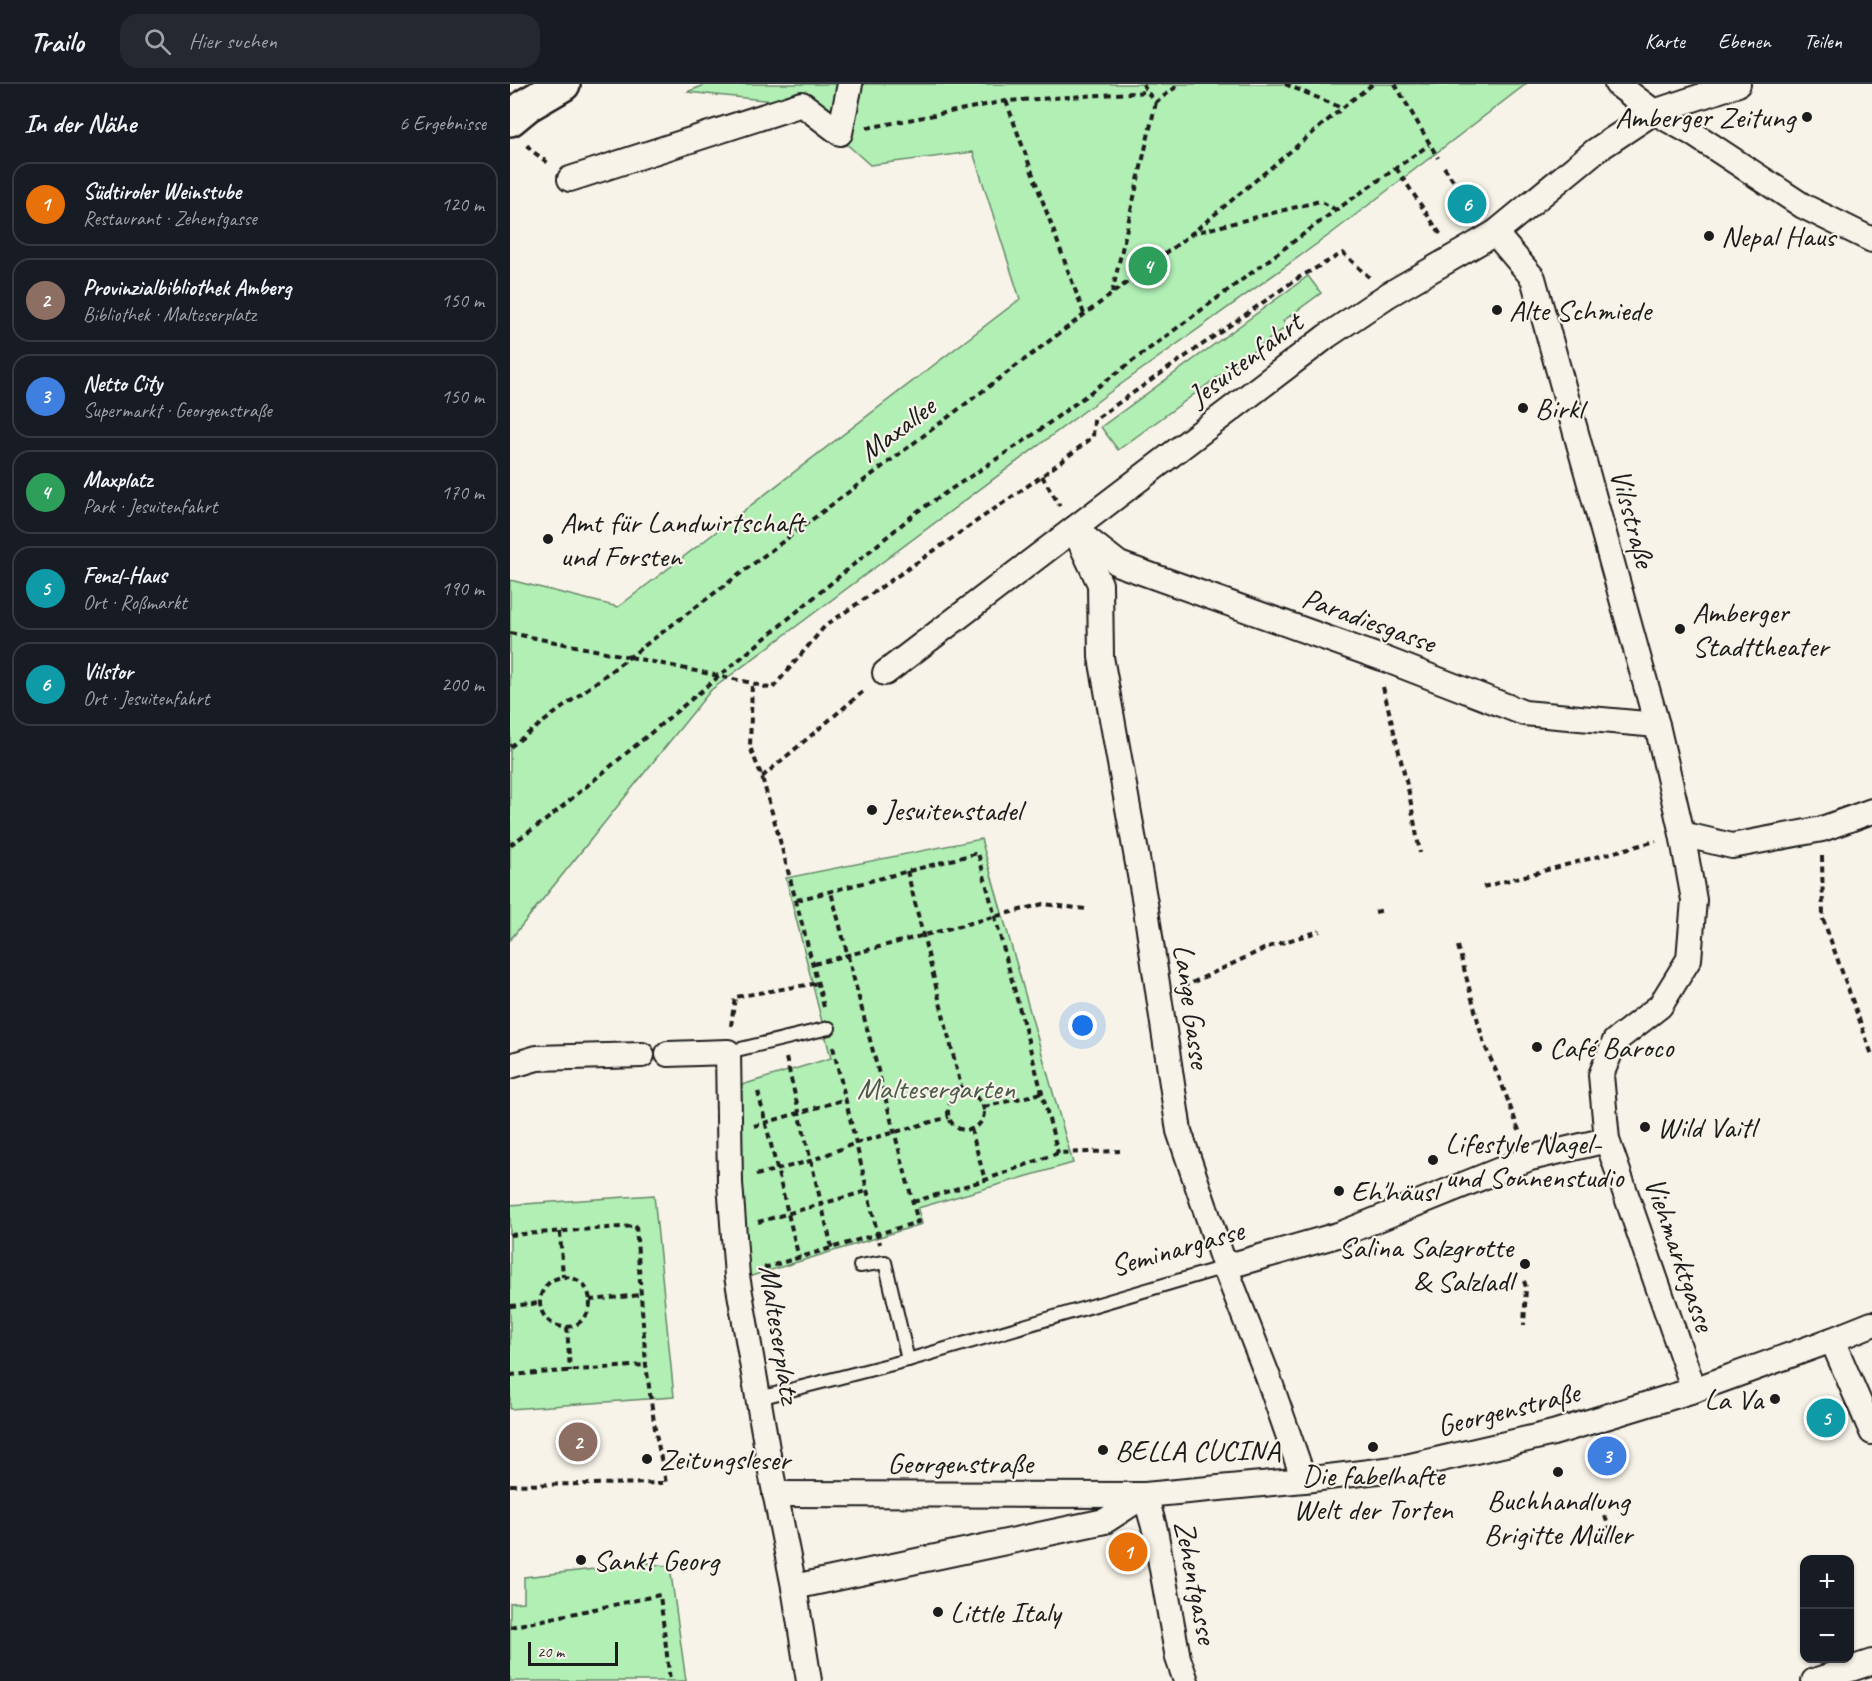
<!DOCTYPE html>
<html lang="de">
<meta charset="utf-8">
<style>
body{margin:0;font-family:Caveat,sans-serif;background:#242831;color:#f1f3f6}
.controls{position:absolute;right:18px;bottom:18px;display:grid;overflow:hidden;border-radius:12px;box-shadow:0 2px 4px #0004}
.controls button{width:54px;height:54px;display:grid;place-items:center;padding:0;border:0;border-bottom:2px solid #363941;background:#171b24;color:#f1f3f6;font:30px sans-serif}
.scale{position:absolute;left:18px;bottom:15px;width:90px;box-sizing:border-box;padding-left:6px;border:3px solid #1c1c1c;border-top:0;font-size:16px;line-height:21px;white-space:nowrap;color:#1c1c1c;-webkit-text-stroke:4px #f7f3e8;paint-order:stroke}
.you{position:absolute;left:573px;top:942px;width:21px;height:21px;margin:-15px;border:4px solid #fff;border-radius:50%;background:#1a73e8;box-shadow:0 0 0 9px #1a73e833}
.badge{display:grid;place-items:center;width:39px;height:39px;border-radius:50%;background:#1a73e8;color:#fff;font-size:20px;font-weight:700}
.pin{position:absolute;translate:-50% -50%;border:3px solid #fff;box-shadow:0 2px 6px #0006}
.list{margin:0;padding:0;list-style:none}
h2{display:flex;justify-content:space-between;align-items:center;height:78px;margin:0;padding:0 24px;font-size:26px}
h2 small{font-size:20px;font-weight:400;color:#9ea1a6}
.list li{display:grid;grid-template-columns:39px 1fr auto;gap:18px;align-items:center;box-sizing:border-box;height:84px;margin:0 12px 12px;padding:0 12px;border:2px solid #363941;border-radius:18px}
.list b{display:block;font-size:22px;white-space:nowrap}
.list p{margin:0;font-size:20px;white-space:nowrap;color:#9ea1a6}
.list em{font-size:20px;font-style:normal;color:#9ea1a6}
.icon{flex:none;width:33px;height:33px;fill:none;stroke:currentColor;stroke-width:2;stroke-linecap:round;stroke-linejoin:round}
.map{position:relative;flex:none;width:1362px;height:1597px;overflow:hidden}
header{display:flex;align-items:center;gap:36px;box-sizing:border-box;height:84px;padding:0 30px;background:#171b24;border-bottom:2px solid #363941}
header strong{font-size:28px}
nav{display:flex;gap:33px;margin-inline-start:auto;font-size:21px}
.search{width:420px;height:54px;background:#242831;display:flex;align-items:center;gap:15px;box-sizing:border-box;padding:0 21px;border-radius:18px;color:#9ea1a6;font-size:22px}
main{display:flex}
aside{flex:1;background:#171b24}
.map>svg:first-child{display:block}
.green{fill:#b1efb5;stroke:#668668;stroke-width:1.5}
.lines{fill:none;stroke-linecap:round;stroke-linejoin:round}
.lane-casing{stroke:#1c1c1c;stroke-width:16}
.street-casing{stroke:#1c1c1c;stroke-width:28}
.secondary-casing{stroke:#1c1c1c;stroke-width:38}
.path{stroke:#1c1c1c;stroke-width:4;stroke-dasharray:6 4.5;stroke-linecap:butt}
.lane{stroke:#f7f3e8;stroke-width:12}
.street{stroke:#f7f3e8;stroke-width:24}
.secondary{stroke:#f7f3e8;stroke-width:33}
.path-bridge{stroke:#1c1c1c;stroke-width:4;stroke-dasharray:6 4.5;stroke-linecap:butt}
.poi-dot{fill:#1c1c1c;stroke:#f7f3e8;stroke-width:2}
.labels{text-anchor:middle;stroke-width:4.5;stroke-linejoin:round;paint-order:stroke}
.poi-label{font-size:30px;fill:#1c1c1c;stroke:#f7f3e8;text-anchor:start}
.street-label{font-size:30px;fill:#1c1c1c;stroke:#f7f3e8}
.park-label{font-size:30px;fill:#495b4a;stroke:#f7f3e8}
</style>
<header>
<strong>Trailo</strong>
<div class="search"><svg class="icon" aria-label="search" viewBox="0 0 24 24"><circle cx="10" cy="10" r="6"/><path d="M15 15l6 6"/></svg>Hier suchen</div>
<nav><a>Karte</a><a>Ebenen</a><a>Teilen</a></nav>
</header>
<main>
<aside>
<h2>In der Nähe<small>6 Ergebnisse</small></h2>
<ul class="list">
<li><span class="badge" style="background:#e8710a">1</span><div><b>Südtiroler Weinstube</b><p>Restaurant · Zehentgasse</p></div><em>120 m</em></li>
<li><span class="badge" style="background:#8d6e63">2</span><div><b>Provinzialbibliothek Amberg</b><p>Bibliothek · Malteserplatz</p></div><em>150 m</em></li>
<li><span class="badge" style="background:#3f7fe0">3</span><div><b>Netto City</b><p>Supermarkt · Georgenstraße</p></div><em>150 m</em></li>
<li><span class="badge" style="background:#2e9e5b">4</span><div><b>Maxplatz</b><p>Park · Jesuitenfahrt</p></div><em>170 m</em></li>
<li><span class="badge" style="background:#0f9aa8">5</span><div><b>Fenzl-Haus</b><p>Ort · Roßmarkt</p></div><em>190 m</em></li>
<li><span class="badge" style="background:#0f9aa8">6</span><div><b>Vilstor</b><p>Ort · Jesuitenfahrt</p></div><em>200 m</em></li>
</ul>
</aside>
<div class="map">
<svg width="1362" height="1597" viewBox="0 0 1362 1597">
<rect width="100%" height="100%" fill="#f7f3e8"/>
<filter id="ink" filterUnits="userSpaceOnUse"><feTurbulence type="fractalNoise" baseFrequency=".0167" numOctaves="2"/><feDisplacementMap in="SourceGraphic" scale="12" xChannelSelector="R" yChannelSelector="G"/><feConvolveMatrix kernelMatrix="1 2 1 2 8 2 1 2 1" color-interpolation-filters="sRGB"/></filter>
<g filter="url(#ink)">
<g class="green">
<polygon points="197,0 1016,0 822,149 596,311 201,606 0,856 0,496 108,523 510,215 463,68 360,81 292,20 177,8"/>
<polygon points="798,192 811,209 773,237 776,243 608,366 591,343"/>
<polygon points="471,755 563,1079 408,1124 412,1140 235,1194 225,1003 321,974 276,794"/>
<polygon points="144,1111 164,1313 0,1325 0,1121"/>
<polygon points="138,1479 160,1483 176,1597 0,1597 0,1519 14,1518 14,1493"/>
</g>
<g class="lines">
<defs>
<g id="lane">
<polyline points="218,968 319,944"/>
<polyline points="350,1182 375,1178 398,1276"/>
<polyline points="249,1314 398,1276 715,1183"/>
</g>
<g id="street">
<polyline points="1107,0 1144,28 1182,49 1293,122 1362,156"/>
<polyline points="60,95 292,20 330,49 340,0"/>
<polyline points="985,149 1023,194 1147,641 1172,750 1184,816 1179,875 1150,922 1105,957 1091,991 1097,1056 1184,1306"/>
<polyline points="564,445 590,500 591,573 635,819 669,1047 715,1183 758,1293 794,1396"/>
<polyline points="568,448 609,480 872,574 1014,629 1147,641"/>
<polyline points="375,589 817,252 878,211 985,149 1085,67 1144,28 1228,0"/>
<polyline points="1172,750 1222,762 1312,745 1362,727"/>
<polyline points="158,970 218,968 220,1099 227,1192 261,1388 284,1503 299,1597"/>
<polyline points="0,982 27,974 132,971"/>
<polyline points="715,1183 831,1150 1020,1074 1097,1056"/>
<polyline points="1322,1256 1362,1348"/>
<polyline points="265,1410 635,1411 794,1396 892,1384 1043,1349 1184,1306 1322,1256 1362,1240"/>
<polyline points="635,1411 645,1446 668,1574 676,1597"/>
<polyline points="284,1503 595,1437 635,1411"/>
<polyline points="1304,1597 1362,1578"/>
</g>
<polyline id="secondary" points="0,35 17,21 53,0"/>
</defs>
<use href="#lane" class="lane-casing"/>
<use href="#street" class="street-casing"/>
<use href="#secondary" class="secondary-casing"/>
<g class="path">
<polyline points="633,0 637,8 646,18 670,0"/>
<polyline points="775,0 832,24"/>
<polyline points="885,0 928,74"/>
<polyline points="496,17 574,230"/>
<polyline points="357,44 496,17 637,8"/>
<polyline points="17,61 21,66 38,79"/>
<polyline points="934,83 949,105"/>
<polyline points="886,84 931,151"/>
<polyline points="680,150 810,117 826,126"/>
<polyline points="602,209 646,18"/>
<polyline points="532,392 550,422"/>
<polyline points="0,549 120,573"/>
<polyline points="873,603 899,709 910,769"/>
<polyline points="0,663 680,151 842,16 863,0"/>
<polyline points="252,693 356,605"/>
<polyline points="0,761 36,736 408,427 523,351 826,126 919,61"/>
<polyline points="1312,772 1313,835 1362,971"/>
<polyline points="397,787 453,1010"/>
<polyline points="973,803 1146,757"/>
<polyline points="287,816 468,769 548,1069"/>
<polyline points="865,828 875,826"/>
<polyline points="948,862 974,960 991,998 1010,1049"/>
<polyline points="304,880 533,820 576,825"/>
<polyline points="673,903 758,863 810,847"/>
<polyline points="314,923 269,753 252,693 240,663 242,599 262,605 315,542 532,392 583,353 584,336 788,194 833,169 859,193"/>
<polyline points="221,942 225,913 308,899"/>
<polyline points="323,963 370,1160"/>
<polyline points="276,974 322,1164"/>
<polyline points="248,1008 289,1174"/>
<circle cx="456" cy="1028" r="18"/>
<polyline points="474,1023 532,1009"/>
<polyline points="244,1042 336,1015"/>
<polyline points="461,1045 475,1096"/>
<polyline points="246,1091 300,1077 346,1059 439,1033"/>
<polyline points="403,1118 475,1096 548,1069 610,1067"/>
<polyline points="248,1138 357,1107"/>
<polyline points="50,1148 53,1193"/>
<polyline points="0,1151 126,1142 136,1281 145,1345 156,1399 0,1401"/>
<polyline points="254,1184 408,1138 321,808"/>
<circle cx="55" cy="1218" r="25"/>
<polyline points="1014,1197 1016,1203 1014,1241"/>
<polyline points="80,1216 131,1211"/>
<polyline points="0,1222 30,1219"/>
<polyline points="57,1243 60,1287"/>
<polyline points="0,1291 136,1281"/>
<polyline points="1095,1432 1101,1450"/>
<polyline points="0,1543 150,1511 160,1597"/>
</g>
<use href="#lane" class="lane"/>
<use href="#street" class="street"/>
<use href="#secondary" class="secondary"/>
<polyline class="path-bridge" points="120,573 242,599"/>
</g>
</g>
<g class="poi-dot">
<circle cx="1297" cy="33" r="6"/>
<circle cx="1199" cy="152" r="6"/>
<circle cx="987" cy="226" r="6"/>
<circle cx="1013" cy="324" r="6"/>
<circle cx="38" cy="455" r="6"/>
<circle cx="1170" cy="545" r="6"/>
<circle cx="362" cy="726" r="6"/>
<circle cx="1027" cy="963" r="6"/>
<circle cx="1135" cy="1043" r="6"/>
<circle cx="923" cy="1076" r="6"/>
<circle cx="829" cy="1107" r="6"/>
<circle cx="1015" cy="1180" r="6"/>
<circle cx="1265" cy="1315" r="6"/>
<circle cx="863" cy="1363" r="6"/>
<circle cx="593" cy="1366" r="6"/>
<circle cx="137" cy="1375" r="6"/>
<circle cx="1048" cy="1388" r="6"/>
<circle cx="71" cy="1476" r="6"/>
<circle cx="428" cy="1528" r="6"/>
</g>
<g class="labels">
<g class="poi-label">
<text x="1285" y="43" text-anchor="end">Amberger Zeitung</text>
<text x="1211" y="162">Nepal Haus</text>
<text x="999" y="236">Alte Schmiede</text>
<text x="1025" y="334">Birkl</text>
<text x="50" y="448">Amt für Landwirtschaft<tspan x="50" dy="34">und Forsten</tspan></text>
<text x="1182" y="538">Amberger<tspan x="1182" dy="34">Stadttheater</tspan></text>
<text x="374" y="736">Jesuitenstadel</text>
<text x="1039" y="973">Café Baroco</text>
<text x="1147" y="1053">Wild Vaitl</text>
<text x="935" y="1069">Lifestyle Nagel-<tspan x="935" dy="34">und Sonnenstudio</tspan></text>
<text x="841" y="1117">Eh'häusl</text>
<text x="1003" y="1173" text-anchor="end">Salina Salzgrotte<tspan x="1003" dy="34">&amp; Salzladl</tspan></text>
<text x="1253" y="1325" text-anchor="end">La Va</text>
<text x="605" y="1376">BELLA CUCINA</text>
<text x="149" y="1385">Zeitungsleser</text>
<text x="863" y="1401" text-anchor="middle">Die fabelhafte<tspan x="863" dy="34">Welt der Torten</tspan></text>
<text x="1048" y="1426" text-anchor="middle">Buchhandlung<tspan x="1048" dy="34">Brigitte Müller</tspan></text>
<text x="83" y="1486">Sankt Georg</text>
<text x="440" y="1538">Little Italy</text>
</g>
<g class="street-label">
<text transform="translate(735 275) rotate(-37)" y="10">Jesuitenfahrt</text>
<text transform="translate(387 345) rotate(-37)" y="10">Maxallee</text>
<text transform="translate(1123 434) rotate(75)" y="10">Vilsstraße</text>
<text transform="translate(859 536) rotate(20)" y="10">Paradiesgasse</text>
<text transform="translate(682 922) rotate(82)" y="10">Lange Gasse</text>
<text transform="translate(667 1164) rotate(-16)" y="10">Seminargasse</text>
<text transform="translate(1170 1170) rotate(71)" y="10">Viehmarktgasse</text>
<text transform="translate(270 1250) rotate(81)" y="10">Malteserplatz</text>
<text transform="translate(998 1325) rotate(-14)" y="10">Georgenstraße</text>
<text x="450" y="1389">Georgenstraße</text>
<text transform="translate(686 1498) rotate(79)" y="10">Zehentgasse</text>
</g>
<g class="park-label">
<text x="426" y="1014">Maltesergarten</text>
</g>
</g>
</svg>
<div class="controls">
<button>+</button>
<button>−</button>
</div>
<div class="scale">20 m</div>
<div class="you"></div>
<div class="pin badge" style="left:618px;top:1468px;background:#e8710a">1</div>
<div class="pin badge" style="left:68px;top:1358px;background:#8d6e63">2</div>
<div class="pin badge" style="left:1097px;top:1372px;background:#3f7fe0">3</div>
<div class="pin badge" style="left:638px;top:182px;background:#2e9e5b">4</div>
<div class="pin badge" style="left:1316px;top:1334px;background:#0f9aa8">5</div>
<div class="pin badge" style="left:957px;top:120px;background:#0f9aa8">6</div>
</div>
</main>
